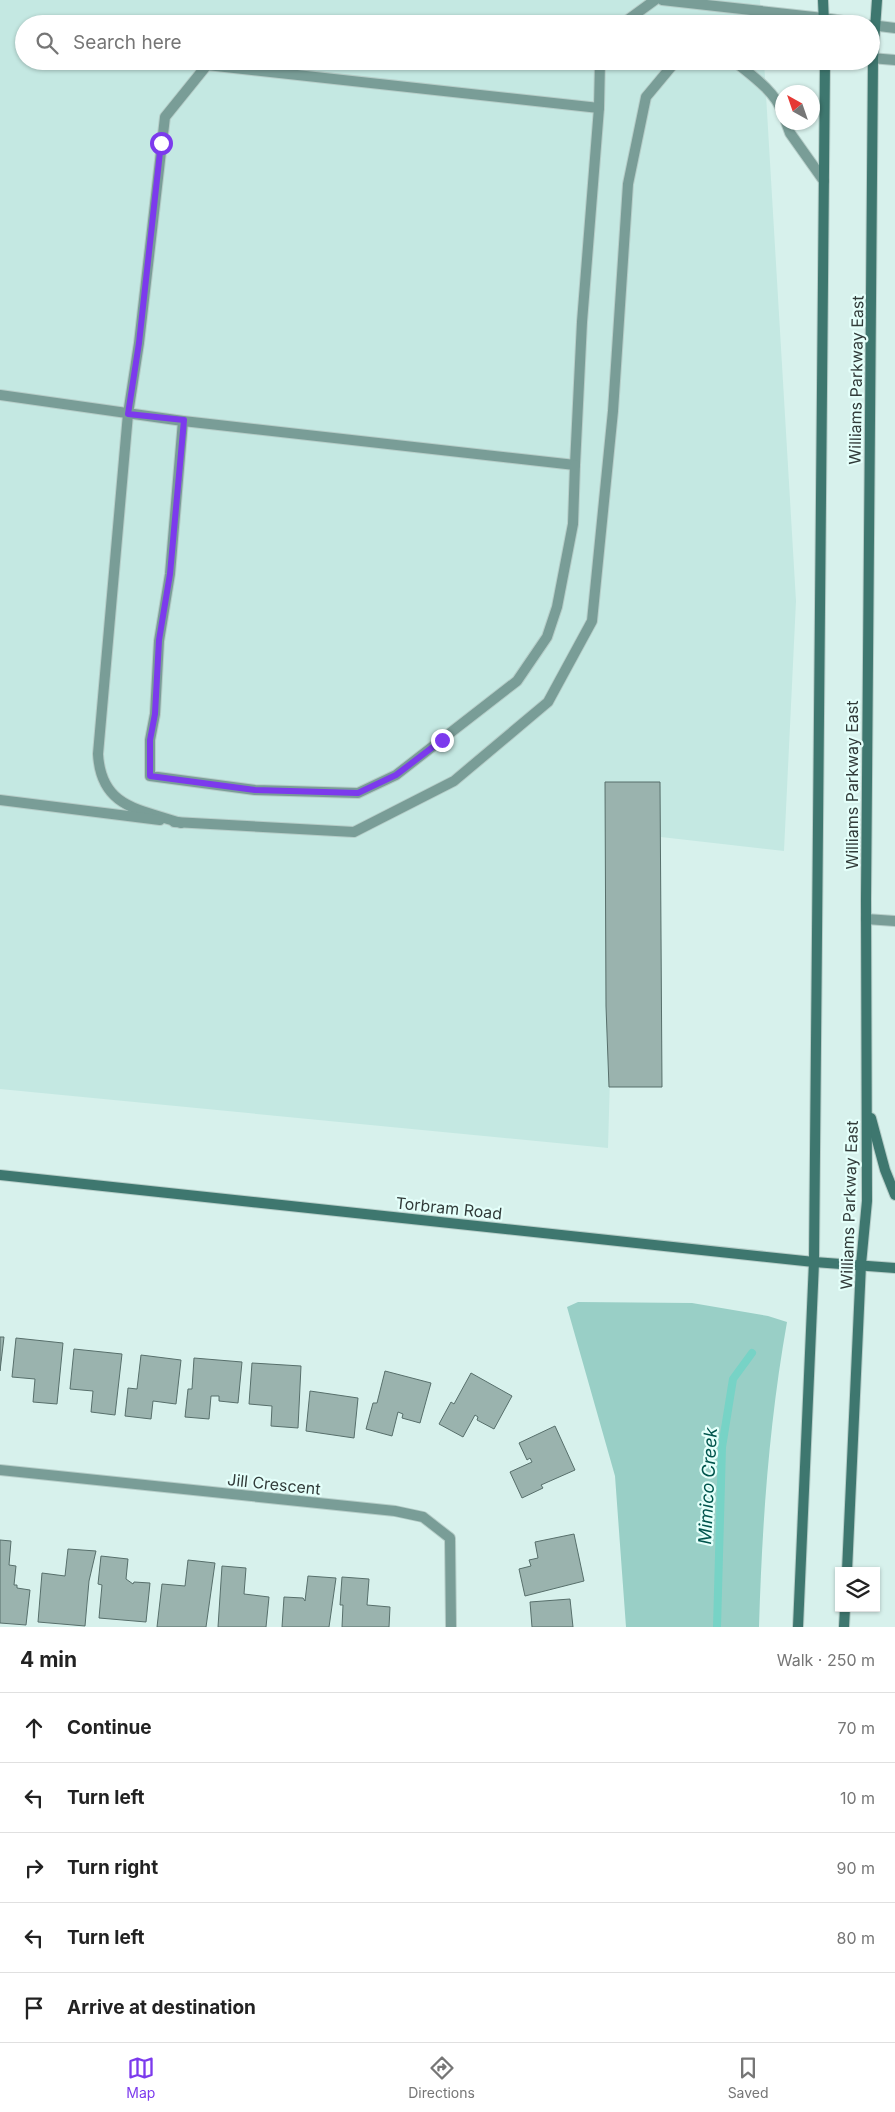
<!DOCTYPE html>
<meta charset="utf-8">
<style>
body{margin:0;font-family:Inter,sans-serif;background:#f6f6f6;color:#222}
.controls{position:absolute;right:15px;bottom:15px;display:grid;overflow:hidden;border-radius:0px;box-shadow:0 1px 4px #0004}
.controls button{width:45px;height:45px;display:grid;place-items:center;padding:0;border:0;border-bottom:1px solid #e0e0e0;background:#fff;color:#222;font:25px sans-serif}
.compass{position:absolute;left:775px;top:85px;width:45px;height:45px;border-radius:50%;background:#fff;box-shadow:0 1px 4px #0004;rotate:320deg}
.stop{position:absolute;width:15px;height:15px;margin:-11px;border:4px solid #7c3aed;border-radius:50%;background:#fff}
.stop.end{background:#7c3aed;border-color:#fff;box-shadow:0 1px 5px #0008}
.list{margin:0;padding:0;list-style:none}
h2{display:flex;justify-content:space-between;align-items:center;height:65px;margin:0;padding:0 20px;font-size:21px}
h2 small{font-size:16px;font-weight:400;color:#767676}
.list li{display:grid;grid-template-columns:32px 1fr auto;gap:15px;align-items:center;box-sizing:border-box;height:70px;padding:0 20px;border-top:1px solid #e0e0e0}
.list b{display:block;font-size:19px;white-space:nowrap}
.list em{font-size:16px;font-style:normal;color:#767676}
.icon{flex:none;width:28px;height:28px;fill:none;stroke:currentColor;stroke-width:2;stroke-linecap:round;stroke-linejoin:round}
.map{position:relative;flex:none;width:895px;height:1627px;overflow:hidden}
.search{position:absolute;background:#fff;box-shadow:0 1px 4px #0004;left:15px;right:15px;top:15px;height:55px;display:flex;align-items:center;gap:12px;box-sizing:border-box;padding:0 18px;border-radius:28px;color:#767676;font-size:19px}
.sheet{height:415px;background:#fff}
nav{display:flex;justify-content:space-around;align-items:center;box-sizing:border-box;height:70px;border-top:1px solid #e0e0e0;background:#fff;font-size:14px;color:#767676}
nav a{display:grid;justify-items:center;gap:2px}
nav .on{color:#7c3aed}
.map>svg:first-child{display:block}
.built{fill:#c4e8e2}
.green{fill:#99cfc6}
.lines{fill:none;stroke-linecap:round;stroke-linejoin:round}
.stream{stroke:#77d3c6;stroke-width:8}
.building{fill:#9ab3ae;stroke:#576f6b}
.lane-casing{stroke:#b6cdc8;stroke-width:12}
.street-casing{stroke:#b6cdc8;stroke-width:12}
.secondary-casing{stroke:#b6cdc8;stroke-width:12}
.lane{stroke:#799d97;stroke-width:10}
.street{stroke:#799d97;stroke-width:10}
.secondary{stroke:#3e776f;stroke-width:10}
.route{stroke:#7c3aed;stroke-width:6}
.labels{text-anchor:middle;stroke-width:4.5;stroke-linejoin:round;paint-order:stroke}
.street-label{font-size:16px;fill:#313b39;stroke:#e4fffa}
.water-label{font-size:18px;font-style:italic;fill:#00544c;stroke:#e4fffa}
</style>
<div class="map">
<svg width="895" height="1627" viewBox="0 0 895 1627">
<rect width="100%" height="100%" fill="#d7f1ec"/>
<polygon class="built" points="0,0 760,0 761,24 24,24 24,61 764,61 796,601 784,851 617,832 608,1148 0,1089"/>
<path class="green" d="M578 1302 692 1303 768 1316 787 1322C769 1423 762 1525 759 1627H626L615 1476 567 1307Z"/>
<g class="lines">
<polyline class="stream" points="717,1627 722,1447 733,1379 752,1353"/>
</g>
<g class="building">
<polygon points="605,782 660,782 662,1087 609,1087 606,1006"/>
<polygon points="0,1337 4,1337 0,1371"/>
<polygon points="16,1338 63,1343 57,1404 33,1402 35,1379 12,1377"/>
<polygon points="74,1349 122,1354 115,1415 91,1412 93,1391 70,1389"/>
<polygon points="141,1355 181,1360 176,1404 153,1401 151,1419 125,1416 128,1388 137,1389"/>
<polygon points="194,1358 242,1362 238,1403 219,1401 219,1396 211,1396 209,1419 185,1417 188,1389 192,1389"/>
<polygon points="252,1363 301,1366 298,1428 271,1426 272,1406 249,1404"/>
<polygon points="385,1371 431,1383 420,1423 402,1418 403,1414 398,1412 392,1436 366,1429 373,1403 377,1403"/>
<polygon points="471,1373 512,1396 494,1429 477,1420 478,1417 475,1415 463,1437 439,1424 451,1402 454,1404"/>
<polygon points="310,1391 358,1398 354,1438 306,1431"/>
<polygon points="555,1426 575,1470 541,1485 543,1488 522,1498 510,1472 532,1462 530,1458 527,1460 519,1443"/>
<polygon points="574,1534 584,1581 525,1596 519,1569 531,1566 529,1560 538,1558 535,1542"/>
<polygon points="0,1540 11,1541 9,1565 16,1566 14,1585 17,1585 17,1588 30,1590 26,1625 0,1623"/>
<polygon points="68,1549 96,1551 89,1581 85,1626 38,1622 42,1573 65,1576"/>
<polygon points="101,1556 128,1559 126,1579 133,1584 134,1582 150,1583 146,1622 99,1618 102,1585 98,1584"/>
<polygon points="188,1560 215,1563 206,1627 157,1627 162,1584 185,1586"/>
<polygon points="222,1566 246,1568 244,1594 269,1597 266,1627 218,1627"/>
<polygon points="308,1576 336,1578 329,1627 282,1627 284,1597 303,1598 305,1601"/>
<polygon points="342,1577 369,1579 367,1605 390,1607 389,1627 342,1627 343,1605 340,1605"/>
<polygon points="570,1599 573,1627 532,1627 530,1602"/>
</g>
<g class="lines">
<defs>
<g id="lane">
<polyline points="662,0 823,18"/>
<polyline points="622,24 655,0"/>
<path d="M734 61C750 74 776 92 782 112"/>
<polyline points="599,108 600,61"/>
<polyline points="786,122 790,133 824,181"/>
<path d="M0 395 183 421 575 465 582 322 599 108 207 65 165 117 139 343 128 414 98 754C101 807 138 809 181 823"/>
<polyline points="183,421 170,574 159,641 155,714 150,740 150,776 255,790 358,793 396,775 517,681 547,637 557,607 573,524 575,465"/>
<polyline points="0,800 160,820"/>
<polyline points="174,822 354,832 454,781 548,702 592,621 613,411 628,184 646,97 676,61"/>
<polyline points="866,919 895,921"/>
</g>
<g id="street">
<polyline points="823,18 863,24"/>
<polyline points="871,25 895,28"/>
<polyline points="871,58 895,60"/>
<polyline points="0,1470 395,1511 423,1517 450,1538 451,1627"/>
</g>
<g id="secondary">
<polyline points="823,0 824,24"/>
<polyline points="871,1118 885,1170 895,1195"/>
<polyline points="0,1175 814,1262 895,1268"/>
<polyline points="847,1571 861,1264 867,1201 866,900 873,58 877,0"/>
<polyline points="798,1627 814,1262 825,61"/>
<polyline points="844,1627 845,1608"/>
</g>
</defs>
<use href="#lane" class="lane-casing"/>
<use href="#street" class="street-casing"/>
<use href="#secondary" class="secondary-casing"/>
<use href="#lane" class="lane"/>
<use href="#street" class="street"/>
<use href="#secondary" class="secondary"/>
</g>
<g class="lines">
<polyline class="route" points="161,143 139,343 128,414 184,420 170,574 159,640 155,714 150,740 150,776 255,790 358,793 396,775 442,740"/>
</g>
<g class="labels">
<g class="street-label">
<text transform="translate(856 380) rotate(-89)" y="6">Williams Parkway East</text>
<text transform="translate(852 785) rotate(-90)" y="6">Williams Parkway East</text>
<text transform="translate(849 1205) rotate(-88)" y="6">Williams Parkway East</text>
<text transform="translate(449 1208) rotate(6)" y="6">Torbram Road</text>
<text transform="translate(274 1484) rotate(6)" y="6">Jill Crescent</text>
</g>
<g class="water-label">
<text transform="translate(708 1486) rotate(-87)" y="6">Mimico Creek</text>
</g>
</g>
</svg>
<div class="controls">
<button><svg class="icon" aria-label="layers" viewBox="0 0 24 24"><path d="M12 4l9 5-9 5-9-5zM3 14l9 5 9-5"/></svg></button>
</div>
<svg class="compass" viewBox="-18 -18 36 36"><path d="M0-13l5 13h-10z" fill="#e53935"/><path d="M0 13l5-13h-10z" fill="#767676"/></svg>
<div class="stop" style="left:161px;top:143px"></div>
<div class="stop end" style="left:442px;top:740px"></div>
<div class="search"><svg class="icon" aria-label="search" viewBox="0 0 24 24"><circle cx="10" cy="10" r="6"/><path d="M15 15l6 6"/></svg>Search here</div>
</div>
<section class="sheet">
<h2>4 min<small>Walk · 250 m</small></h2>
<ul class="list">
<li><svg class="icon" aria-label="ahead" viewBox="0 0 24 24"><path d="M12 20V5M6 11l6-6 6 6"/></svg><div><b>Continue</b></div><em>70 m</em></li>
<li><svg class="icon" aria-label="left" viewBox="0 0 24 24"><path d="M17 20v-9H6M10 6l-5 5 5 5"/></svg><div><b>Turn left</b></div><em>10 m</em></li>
<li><svg class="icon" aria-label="right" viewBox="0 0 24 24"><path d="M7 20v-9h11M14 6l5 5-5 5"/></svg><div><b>Turn right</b></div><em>90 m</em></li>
<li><svg class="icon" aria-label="left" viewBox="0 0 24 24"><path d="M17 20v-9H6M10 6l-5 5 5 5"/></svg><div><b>Turn left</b></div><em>80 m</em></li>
<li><svg class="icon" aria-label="arrive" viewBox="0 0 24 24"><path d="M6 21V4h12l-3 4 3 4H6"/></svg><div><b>Arrive at destination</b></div></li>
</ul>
</section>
<nav>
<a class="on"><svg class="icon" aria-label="map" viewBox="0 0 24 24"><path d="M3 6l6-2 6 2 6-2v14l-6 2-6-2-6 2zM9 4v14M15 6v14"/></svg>Map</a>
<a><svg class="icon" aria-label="directions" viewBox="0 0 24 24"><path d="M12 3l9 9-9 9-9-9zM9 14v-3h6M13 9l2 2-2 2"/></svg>Directions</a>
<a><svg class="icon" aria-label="saved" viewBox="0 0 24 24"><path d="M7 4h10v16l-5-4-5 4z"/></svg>Saved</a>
</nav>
